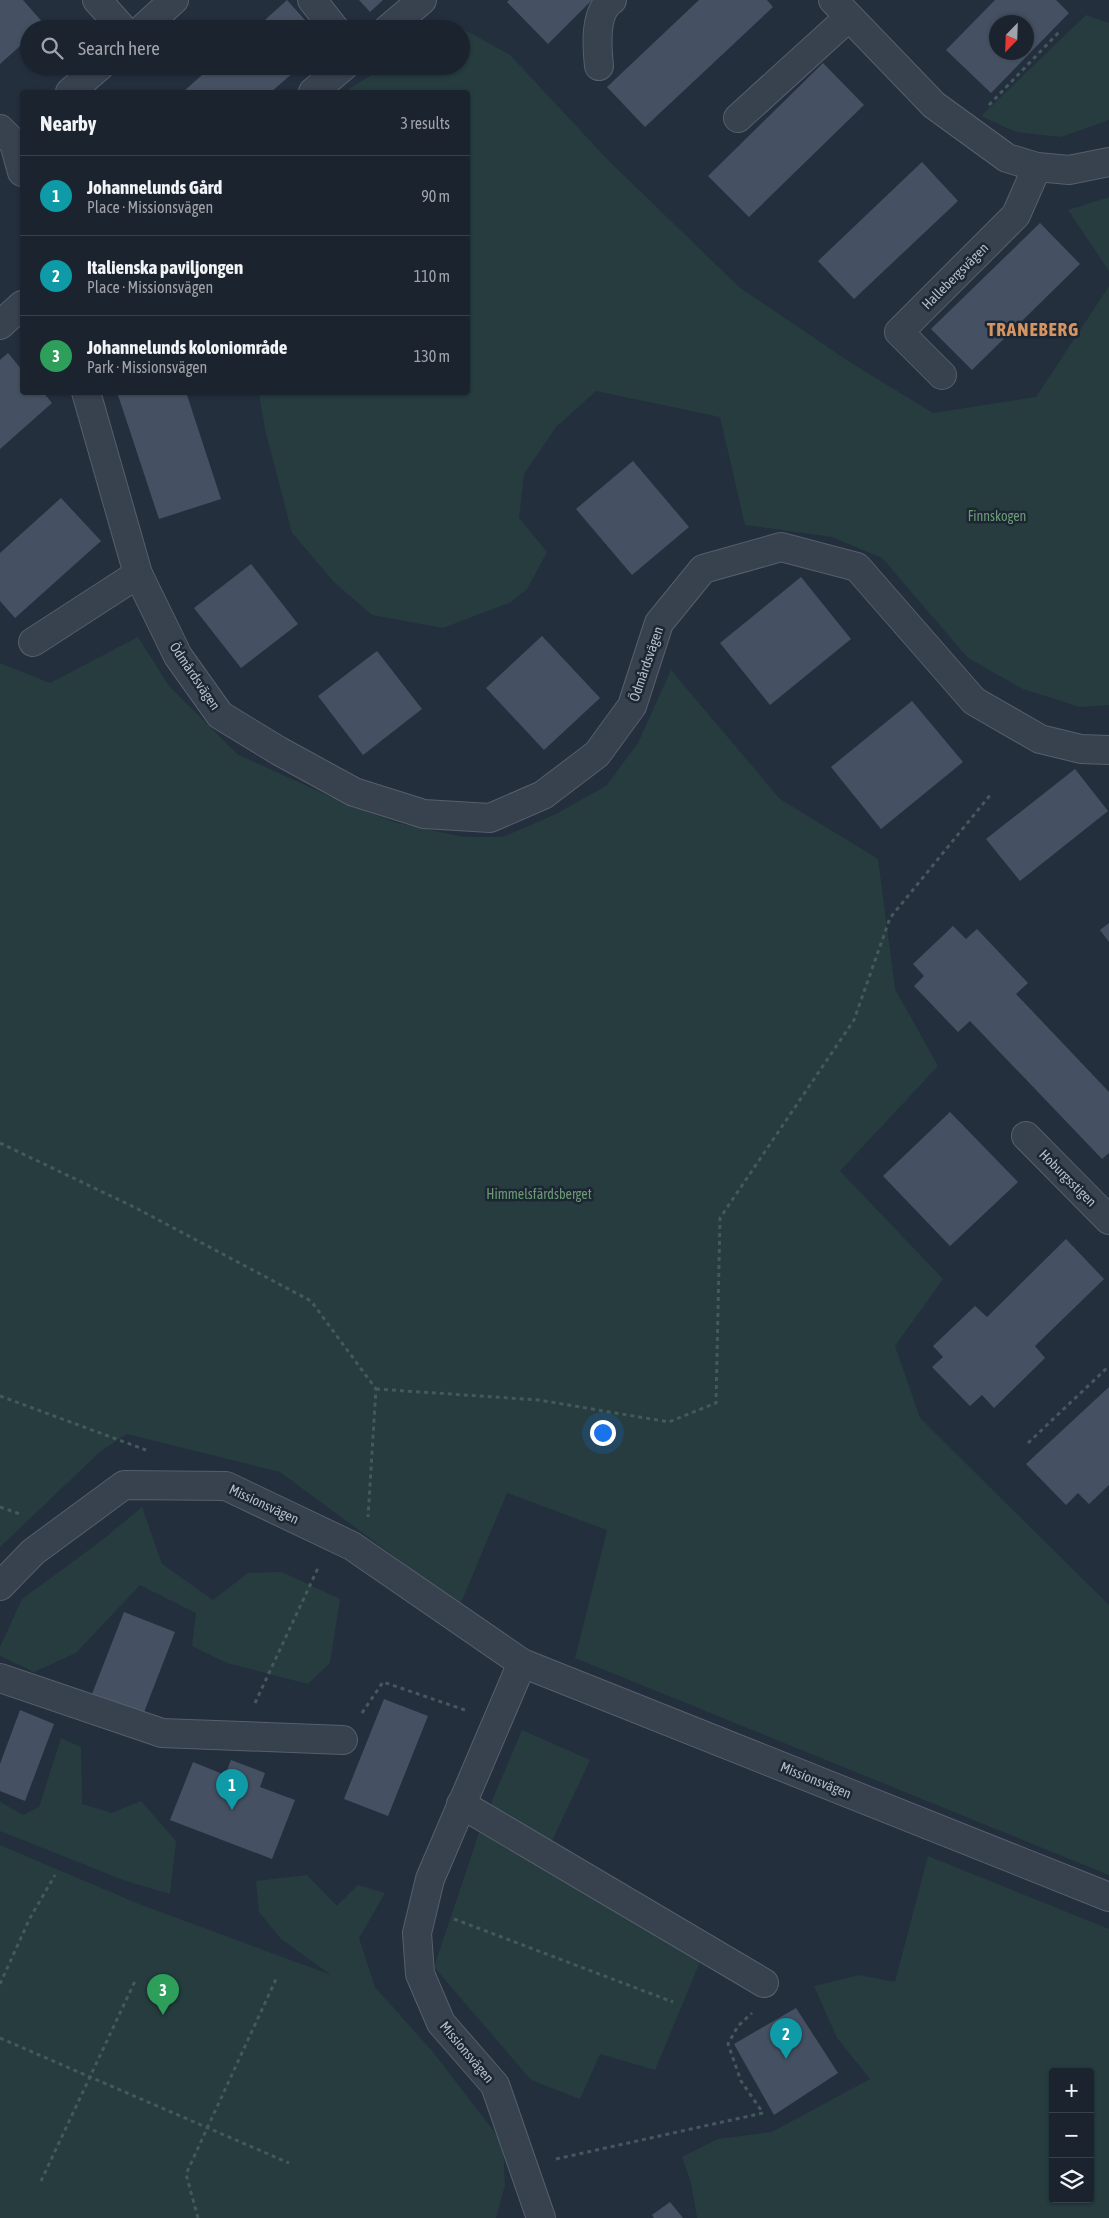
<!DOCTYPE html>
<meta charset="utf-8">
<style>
body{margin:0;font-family:"Asap Condensed",sans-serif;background:#282f3a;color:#f1f3f6}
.controls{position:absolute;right:15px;bottom:15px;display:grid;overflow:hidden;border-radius:5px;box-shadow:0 1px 4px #0004}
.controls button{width:45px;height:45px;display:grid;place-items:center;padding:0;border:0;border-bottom:1px solid #39404a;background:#1b232e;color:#f1f3f6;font:25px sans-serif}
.compass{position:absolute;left:989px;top:15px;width:45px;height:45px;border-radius:50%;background:#1b232e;box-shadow:0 1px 4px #0004;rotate:203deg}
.you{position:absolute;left:602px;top:1432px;width:18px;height:18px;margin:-12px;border:4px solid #fff;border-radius:50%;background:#1a73e8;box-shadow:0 0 0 8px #1a73e833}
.badge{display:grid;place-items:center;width:32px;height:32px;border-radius:50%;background:#bca0f2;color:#fff;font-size:16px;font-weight:700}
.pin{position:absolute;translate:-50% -41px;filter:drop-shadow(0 1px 2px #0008)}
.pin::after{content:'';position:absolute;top:26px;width:18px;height:15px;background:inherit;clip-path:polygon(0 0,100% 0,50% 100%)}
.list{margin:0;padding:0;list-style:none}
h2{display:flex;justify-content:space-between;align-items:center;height:65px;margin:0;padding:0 20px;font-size:21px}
h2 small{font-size:16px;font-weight:400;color:#a0a4aa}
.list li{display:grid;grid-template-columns:32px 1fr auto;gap:15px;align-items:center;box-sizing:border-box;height:80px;padding:0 20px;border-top:1px solid #39404a}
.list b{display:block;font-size:19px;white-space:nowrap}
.list p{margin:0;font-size:16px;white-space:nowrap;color:#a0a4aa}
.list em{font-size:16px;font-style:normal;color:#a0a4aa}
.icon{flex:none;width:28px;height:28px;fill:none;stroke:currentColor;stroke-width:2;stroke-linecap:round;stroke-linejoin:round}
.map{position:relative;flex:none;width:1109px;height:2218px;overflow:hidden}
.search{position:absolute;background:#1b232e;box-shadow:0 1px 4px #0004;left:20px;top:20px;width:450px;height:55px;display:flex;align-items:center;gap:12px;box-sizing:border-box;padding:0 18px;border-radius:28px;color:#a0a4aa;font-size:19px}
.panel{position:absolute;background:#1b232e;box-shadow:0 1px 4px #0004;left:20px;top:90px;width:450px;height:305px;border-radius:5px}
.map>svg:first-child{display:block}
.green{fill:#263c3f;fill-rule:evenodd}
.building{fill:#455162;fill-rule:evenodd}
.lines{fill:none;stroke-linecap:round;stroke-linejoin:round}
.minor-casing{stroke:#565f6c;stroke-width:30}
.path{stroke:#44595c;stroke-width:3;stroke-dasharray:4 4;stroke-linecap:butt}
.minor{stroke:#38414e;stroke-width:28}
.labels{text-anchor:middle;stroke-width:5;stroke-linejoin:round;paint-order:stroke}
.street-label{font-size:14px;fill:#b4bcc9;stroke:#1d2633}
.park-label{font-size:14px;fill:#6b9a76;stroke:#1d2633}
.district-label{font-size:19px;font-weight:bold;letter-spacing:1px;fill:#d59563;stroke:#1d2633}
</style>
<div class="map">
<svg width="1109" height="2218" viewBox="0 0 1109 2218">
<rect width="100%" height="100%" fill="#242f3e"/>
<g class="green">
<polygon points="1086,15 1109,23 1109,120 1061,137 1016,132 981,116"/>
<polygon points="454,24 510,55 608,160 739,287 848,361 933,413 1036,397 1109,286 1109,705 1080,707 1023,689 968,658 882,558 832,537 745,525 720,417 596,391 556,427 524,474 519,518 547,552 527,589 511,602 443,628 372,615 334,582 292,533 265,429 259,393 468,392 468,92 344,92 386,66 461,66 461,29 447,29"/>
<polygon points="1109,197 1109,271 1068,210"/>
<polygon points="138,637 169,686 237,754 342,802 397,823 464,837 503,837 556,814 606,786 638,743 671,670 780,799 878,859 895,989 938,1066 840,1171 943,1279 895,1346 920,1418 1109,1605 1109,1875 575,1658 607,1530 507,1493 460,1605 280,1472 127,1434 101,1451 0,1547 0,663 50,683"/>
<polygon points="142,1507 162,1564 213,1600 248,1573 282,1572 340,1599 330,1663 308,1684 227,1663 192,1646 196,1613 140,1585 76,1653 34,1672 0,1656 0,1647 22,1599 101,1541"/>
<polygon points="522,1730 590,1760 543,1860 702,1957 655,2070 600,2054 580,2099 531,2080 434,1967 481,1827"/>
<polygon points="61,1738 81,1747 82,1804 112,1813 141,1801 176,1841 170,1894 123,1880 0,1831 0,1802 23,1815 39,1807"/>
<polygon points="0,1845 139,1904 331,1975 281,1939 259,1912 256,1881 307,1875 337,1906 358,1885 385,1893 359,1938 375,1987 433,2052 503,2143 505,2185 496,2218 0,2218"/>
<path d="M928 1856 1109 1929V2218H697L691 2183 682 2157 718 2139 772 2132 870 2079 837 2038 814 1986 859 1975 895 1982ZM1053 2072H1090V2199H1053Z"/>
</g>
<g class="building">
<polygon points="0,0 23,0 44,24 39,29 29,29 29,38 0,64"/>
<polygon points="287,0 313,29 255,29"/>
<polygon points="359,0 383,0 370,12"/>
<polygon points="509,0 592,0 548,44 507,2"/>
<polygon points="699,0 767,0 773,7 645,127 607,87"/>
<path d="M995 0H1056L1069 13 991 93 946 50ZM996 22H1026V52H996Z"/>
<polygon points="823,63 864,105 749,217 708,176"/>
<polygon points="212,66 301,66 271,92 183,92"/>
<polygon points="922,162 958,201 854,299 818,261"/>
<polygon points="1040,223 1080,264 972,370 931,329"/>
<polygon points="8,353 22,370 22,392 43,392 52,403 0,449 0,360"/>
<polygon points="117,392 186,392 221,499 159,519"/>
<polygon points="633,461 689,527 632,575 576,509"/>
<polygon points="61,498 101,541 15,618 0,601 0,553"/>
<polygon points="251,564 298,624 241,668 194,608"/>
<polygon points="801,577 851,639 770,705 720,643"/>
<polygon points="542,636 600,698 544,750 486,688"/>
<polygon points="377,651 422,709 363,755 318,696"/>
<polygon points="912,701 963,762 881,829 831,767"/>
<polygon points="1075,769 1108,811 1020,881 986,839"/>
<polygon points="1109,923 1109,942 1100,930"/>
<polygon points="953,926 966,939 977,929 1028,983 1016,994 1109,1092 1109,1153 1102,1159 970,1021 958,1032 914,986 924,976 913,964"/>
<polygon points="950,1112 1018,1182 950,1246 883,1176"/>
<polygon points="1066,1239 1104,1279 1035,1346 1045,1358 994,1408 982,1395 970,1406 932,1367 943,1357 933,1346 975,1306 987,1317"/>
<polygon points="1109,1387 1109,1485 1089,1504 1078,1493 1066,1505 1026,1464"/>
<polygon points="124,1612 175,1632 141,1720 90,1699"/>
<polygon points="384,1699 428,1716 388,1816 344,1799"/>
<polygon points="20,1710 54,1724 25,1801 0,1791 0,1764"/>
<polygon points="231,1760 265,1773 260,1787 295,1800 272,1859 170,1820 193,1762 225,1775"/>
<polygon points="796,2008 838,2073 774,2115 734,2044"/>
<polygon points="670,2202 683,2218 654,2218 652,2215"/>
</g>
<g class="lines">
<defs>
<g id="minor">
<polyline points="97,0 123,29"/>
<polyline points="312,0 335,29"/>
<polyline points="833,0 934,105 1007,158 1037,167 1069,170 1109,162"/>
<polyline points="142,29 174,0"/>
<polyline points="388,29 422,0"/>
<path d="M599 66C597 47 594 12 612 0"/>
<polyline points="70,92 100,66"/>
<polyline points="313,92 344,66"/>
<polyline points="738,118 849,17"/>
<polyline points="0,129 14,143 22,172"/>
<polyline points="0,325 22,305"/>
<polyline points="942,375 899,332 1016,215 1037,167"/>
<polyline points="86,392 138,574 178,656 220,715 279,751 354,792 424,814 490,818 543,795 597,754 632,706 659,623 703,569 781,547 857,567 974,701 1040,739 1081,749 1109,750"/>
<polyline points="33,642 138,574"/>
<polyline points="1026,1136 1109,1220"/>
<polyline points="0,1586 33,1552 124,1485 226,1486 352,1546 522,1663 1109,1897"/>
<polyline points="522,1663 430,1879 417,1933 420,1974 441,2023 495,2085 541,2218"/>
<polyline points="0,1678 162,1733 343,1740"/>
<polyline points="461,1804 764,1983"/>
</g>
</defs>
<use href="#minor" class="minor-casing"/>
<g class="path">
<polyline points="989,105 1061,30"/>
<polyline points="0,1143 136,1208 311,1301 376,1389 368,1517"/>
<polyline points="376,1389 539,1400 669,1422 716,1403 720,1218 854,1020 890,918 991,794"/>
<polyline points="0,1396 146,1450"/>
<polyline points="1028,1443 1109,1366"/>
<polyline points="0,1507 20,1514"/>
<polyline points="255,1703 318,1568"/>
<polyline points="362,1713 383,1682 465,1710"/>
<polyline points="454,1919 673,2002"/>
<polyline points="0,1984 30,1918 55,1875"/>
<polyline points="0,2038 289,2163"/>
<polyline points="556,2159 763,2113 741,2081 728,2044 738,2026 752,2013"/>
<polyline points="41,2181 136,1979"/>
<polyline points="198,2218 186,2174 277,1977"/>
</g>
<use href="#minor" class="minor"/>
</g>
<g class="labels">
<g class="street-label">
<text transform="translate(955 276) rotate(-45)" y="5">Hallebergsvägen</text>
<text transform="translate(646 664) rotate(-71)" y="5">Ödmårdsvägen</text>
<text transform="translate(195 676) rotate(56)" y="5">Ödmårdsvägen</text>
<text transform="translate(1068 1178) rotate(45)" y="5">Hoburgsstigen</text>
<text transform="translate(264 1504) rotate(25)" y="5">Missionsvägen</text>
<text transform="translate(816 1780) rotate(22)" y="5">Missionsvägen</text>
<text transform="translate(467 2052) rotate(50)" y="5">Missionsvägen</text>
</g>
<g class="park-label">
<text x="997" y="521">Finnskogen</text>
<text x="539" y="1199">Himmelsfärdsberget</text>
</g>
<g class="district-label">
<text x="1033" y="336">TRANEBERG</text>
</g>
</g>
</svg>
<div class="controls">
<button>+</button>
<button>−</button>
<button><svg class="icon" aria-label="layers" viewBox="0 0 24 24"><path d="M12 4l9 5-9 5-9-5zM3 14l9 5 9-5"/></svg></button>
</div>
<svg class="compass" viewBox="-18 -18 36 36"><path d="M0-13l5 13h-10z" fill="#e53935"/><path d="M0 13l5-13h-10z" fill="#a0a4aa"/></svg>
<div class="you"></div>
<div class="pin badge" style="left:232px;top:1810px;background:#0f9aa8">1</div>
<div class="pin badge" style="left:786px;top:2059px;background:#0f9aa8">2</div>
<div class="pin badge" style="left:163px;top:2015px;background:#2e9e5b">3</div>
<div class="search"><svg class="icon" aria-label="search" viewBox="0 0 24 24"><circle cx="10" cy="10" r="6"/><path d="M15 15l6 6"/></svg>Search here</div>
<section class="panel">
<h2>Nearby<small>3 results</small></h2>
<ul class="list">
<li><span class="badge" style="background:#0f9aa8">1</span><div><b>Johannelunds Gård</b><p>Place · Missionsvägen</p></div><em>90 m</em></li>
<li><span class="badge" style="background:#0f9aa8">2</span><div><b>Italienska paviljongen</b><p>Place · Missionsvägen</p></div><em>110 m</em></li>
<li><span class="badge" style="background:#2e9e5b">3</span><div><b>Johannelunds koloniområde</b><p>Park · Missionsvägen</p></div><em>130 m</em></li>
</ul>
</section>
</div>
